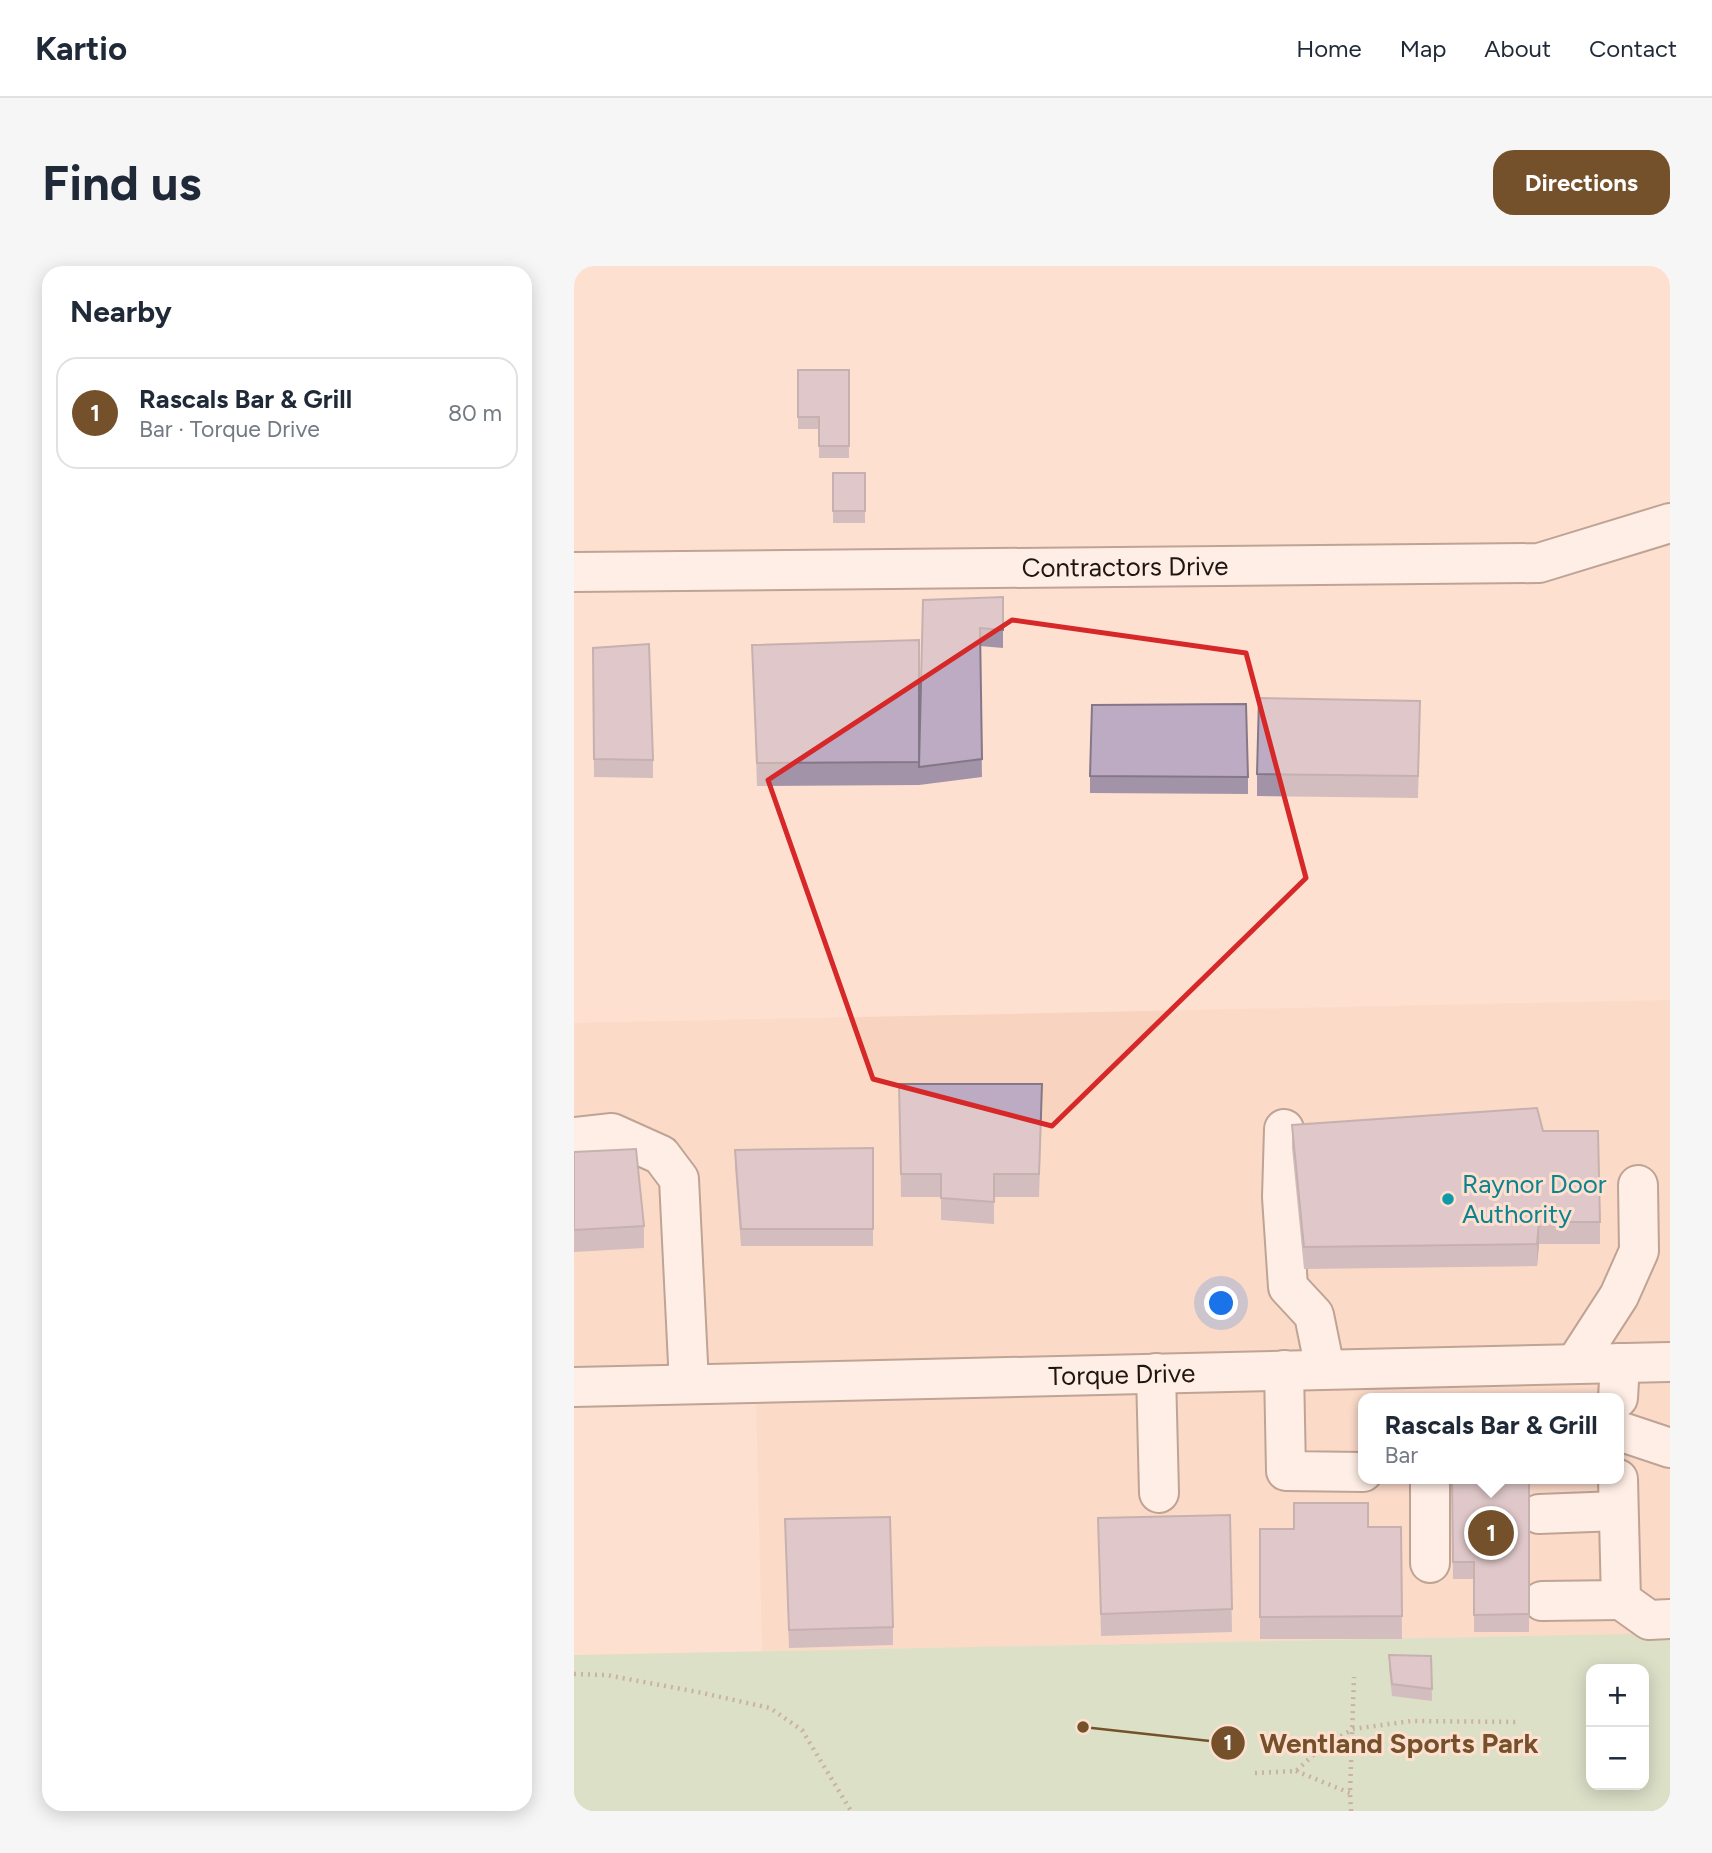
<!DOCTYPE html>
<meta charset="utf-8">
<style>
body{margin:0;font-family:Figtree,sans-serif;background:#f6f6f7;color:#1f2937}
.controls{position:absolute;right:21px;bottom:21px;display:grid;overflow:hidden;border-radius:14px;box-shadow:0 4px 18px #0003}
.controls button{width:63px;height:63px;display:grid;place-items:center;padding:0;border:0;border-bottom:2px solid #e0e1e3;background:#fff;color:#1f2937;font:35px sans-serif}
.you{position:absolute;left:648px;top:1038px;width:24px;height:24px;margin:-18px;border:5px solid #fff;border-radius:50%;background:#1a73e8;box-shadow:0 0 0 10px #1a73e833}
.badge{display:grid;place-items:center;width:46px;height:46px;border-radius:50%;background:#74512a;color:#fff;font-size:23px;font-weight:700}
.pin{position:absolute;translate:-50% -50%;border:4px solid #fff;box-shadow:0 2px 7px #0006}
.popup{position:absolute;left:784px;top:1127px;width:266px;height:91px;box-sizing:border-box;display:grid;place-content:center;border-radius:14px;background:#fff;filter:drop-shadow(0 2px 5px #0005);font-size:23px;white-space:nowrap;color:#747a83}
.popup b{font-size:26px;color:#1f2937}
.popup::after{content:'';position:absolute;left:50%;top:100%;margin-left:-14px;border:14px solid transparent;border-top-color:#fff}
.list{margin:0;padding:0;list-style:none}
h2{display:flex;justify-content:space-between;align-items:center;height:91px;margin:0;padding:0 28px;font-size:30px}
h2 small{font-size:23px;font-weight:400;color:#747a83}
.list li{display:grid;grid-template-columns:46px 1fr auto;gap:21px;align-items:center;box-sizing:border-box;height:112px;margin:0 14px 14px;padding:0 14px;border:2px solid #e0e1e3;border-radius:21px}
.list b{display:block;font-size:26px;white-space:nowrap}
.list p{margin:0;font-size:23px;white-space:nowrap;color:#747a83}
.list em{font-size:23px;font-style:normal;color:#747a83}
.map{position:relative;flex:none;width:1096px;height:1545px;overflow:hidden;border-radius:21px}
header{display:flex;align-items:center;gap:42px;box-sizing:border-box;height:98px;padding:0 35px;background:#fff;border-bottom:2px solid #e0e1e3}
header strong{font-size:33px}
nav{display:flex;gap:38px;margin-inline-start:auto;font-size:24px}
.intro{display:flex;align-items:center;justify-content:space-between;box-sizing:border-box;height:168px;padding:0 42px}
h1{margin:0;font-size:49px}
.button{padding:18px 32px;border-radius:21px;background:#74512a;color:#fff;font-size:24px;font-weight:700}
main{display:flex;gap:42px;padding:0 42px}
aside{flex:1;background:#fff;border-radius:21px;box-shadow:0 4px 18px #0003}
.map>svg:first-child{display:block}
.built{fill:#f8d3bf;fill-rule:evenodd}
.green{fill:#b4dfbc;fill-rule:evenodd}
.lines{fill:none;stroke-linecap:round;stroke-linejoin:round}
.minor-casing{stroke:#735a4c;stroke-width:42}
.path{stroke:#8d796f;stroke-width:4.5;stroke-dasharray:2 5;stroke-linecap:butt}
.minor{stroke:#fff;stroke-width:38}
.wall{fill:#a393a8}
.shaded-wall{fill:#847888}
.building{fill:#bdabc3;stroke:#847888;stroke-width:2}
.marked{fill:none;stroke:#d62828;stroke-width:5;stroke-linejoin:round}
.culture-dot{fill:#0f9aa8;stroke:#fee0d0;stroke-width:2.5}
.labels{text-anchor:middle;stroke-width:6;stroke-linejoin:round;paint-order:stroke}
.street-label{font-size:26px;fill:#201611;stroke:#fee0d0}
.culture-label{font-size:26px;fill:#0d838f;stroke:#fee0d0;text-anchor:start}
.leader{fill:none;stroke:#74512a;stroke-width:2.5}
.callout-dot{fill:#74512a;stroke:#fee0d0;stroke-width:2.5}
.mark-label{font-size:21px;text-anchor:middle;font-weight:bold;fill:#fff}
.callout-label{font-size:28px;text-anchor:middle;font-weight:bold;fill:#74512a;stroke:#fee0d0;stroke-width:6;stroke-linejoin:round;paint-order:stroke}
</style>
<header>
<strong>Kartio</strong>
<nav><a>Home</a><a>Map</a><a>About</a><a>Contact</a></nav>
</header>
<div class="intro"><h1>Find us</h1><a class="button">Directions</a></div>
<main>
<aside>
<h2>Nearby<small></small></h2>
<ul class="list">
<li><span class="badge">1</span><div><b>Rascals Bar &amp; Grill</b><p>Bar · Torque Drive</p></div><em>80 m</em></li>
</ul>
</aside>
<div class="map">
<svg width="1096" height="1545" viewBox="0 0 1096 1545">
<rect width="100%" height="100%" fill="#fee0d0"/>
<path class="built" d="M1096 734V1367L188 1385 182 1134 0 1136V757ZM789 1132H1045V1213H789Z"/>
<path class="green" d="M1096 1367V1545H0V1389ZM1017 1403H1070V1519H1017Z"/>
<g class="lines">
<defs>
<g id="minor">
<path id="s1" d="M0 306 965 297 1096 257"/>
<polyline points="710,863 708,931 714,1021 740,1049 751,1103"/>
<polyline points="0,871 38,867 87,889 105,913 115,1118"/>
<polyline points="1001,1098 1045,1030 1065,985 1064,919"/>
<polyline points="710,1104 712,1205 789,1206"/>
<polyline points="582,1107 585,1227"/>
<path id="s2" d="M0 1121 1096 1096"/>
<polyline points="1044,1132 1046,1097"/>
<polyline points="1045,1165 1096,1182"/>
<polyline points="856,1213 856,1297"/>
<polyline points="1044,1213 1047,1334 1075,1354 1096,1353"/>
<polyline points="965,1248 1044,1245"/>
<polyline points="968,1335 1047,1334"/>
</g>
</defs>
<use href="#minor" class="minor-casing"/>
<g class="path">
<polyline points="0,1408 32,1409 124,1426 196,1442 228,1464 277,1545"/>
<polyline points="722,1505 776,1527"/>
<polyline points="681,1507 722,1505 747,1482 779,1463 837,1455 946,1456"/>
<polyline points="777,1545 776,1527 780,1411"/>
</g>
<use href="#minor" class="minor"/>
</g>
<g class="wall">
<polygon points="224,104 275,104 275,192 245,192 245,163 224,163"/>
<rect x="259" y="207" width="32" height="50"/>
<polygon points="429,331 429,382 406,380 408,511 345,519 183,520 178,379 345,374 345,501 349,334"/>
<polygon points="19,382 79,494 79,512 20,511"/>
<polygon points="846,458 844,532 683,530 683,508"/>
<polygon points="516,510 674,511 674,528 516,527"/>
<polygon points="325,818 468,840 465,931 420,931 420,958 367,954 367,931 327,931"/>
<polygon points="718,859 969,865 1026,956 1026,978 965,978 963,1000 730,1003 718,882"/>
<polygon points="299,882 299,980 167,980 161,901 161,884"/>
<polygon points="0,886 70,960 70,982 0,986"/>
<polygon points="878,1213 955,1213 955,1366 900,1366 900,1313 879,1313"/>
<polygon points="656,1249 658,1366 527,1370 524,1252"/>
<polygon points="211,1253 319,1361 319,1379 215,1382"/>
<polygon points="827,1261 828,1373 686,1373 686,1263"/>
<polygon points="815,1389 857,1390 858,1435 818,1430 815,1401"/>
</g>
<polygon class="shaded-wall" points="965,956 965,978 963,1000 963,978"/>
<g class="building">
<polygon points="224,104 275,104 275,180 245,180 245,151 224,151"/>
<rect x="259" y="207" width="32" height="38"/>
<polygon points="429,331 429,364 406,362 408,493 345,501 349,334"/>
<polygon points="345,374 345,496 183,497 178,379"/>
<polygon points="75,378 79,494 20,493 19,382"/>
<polygon points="685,432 846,435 844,510 683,508"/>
<polygon points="672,438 674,511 516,510 518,439"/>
<polygon points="325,818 468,818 465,908 420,908 420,936 367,932 367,908 327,908"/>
<polygon points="963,842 969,865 1024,865 1026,956 965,956 963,978 730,981 718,859"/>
<polygon points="299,882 299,963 167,963 161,884"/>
<polygon points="62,883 70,960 0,964 0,886"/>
<polygon points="878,1213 955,1213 955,1348 900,1349 900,1296 879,1296"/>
<polygon points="720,1237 794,1237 794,1261 827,1261 828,1350 686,1351 686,1263 720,1263"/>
<polygon points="656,1249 658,1343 527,1348 524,1252"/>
<polygon points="316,1251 319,1361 215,1364 211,1253"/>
<polygon points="815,1389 857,1390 858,1423 818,1418"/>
</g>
<path d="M0 0H1096V1545H0ZM438 354 672 387 732 612 478 860 299 813 194 514Z" fill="#fee0d0" fill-opacity=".55" fill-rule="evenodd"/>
<path class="marked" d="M438 354 672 387 732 612 478 860 299 813 194 514Z"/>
<circle class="culture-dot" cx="874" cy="933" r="7"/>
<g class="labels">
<g class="street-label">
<text dy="9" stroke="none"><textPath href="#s1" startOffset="551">Contractors Drive</textPath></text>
<text dy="9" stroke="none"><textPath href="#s2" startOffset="548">Torque Drive</textPath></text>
</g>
<g class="culture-label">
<text x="888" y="927">Raynor Door<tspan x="888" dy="30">Authority</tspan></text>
</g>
</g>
<path class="leader" d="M509 1461L654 1477"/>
<g class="callout-dot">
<circle cx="509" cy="1461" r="7"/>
<circle cx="654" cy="1477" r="18"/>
</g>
<g class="mark-label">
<text x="654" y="1484">1</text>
</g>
<g class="callout-label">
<text x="825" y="1487">Wentland Sports Park</text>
</g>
</svg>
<div class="controls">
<button>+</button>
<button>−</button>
</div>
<div class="you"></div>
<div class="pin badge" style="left:917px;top:1267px">1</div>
<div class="popup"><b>Rascals Bar &amp; Grill</b>Bar</div>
</div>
</main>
